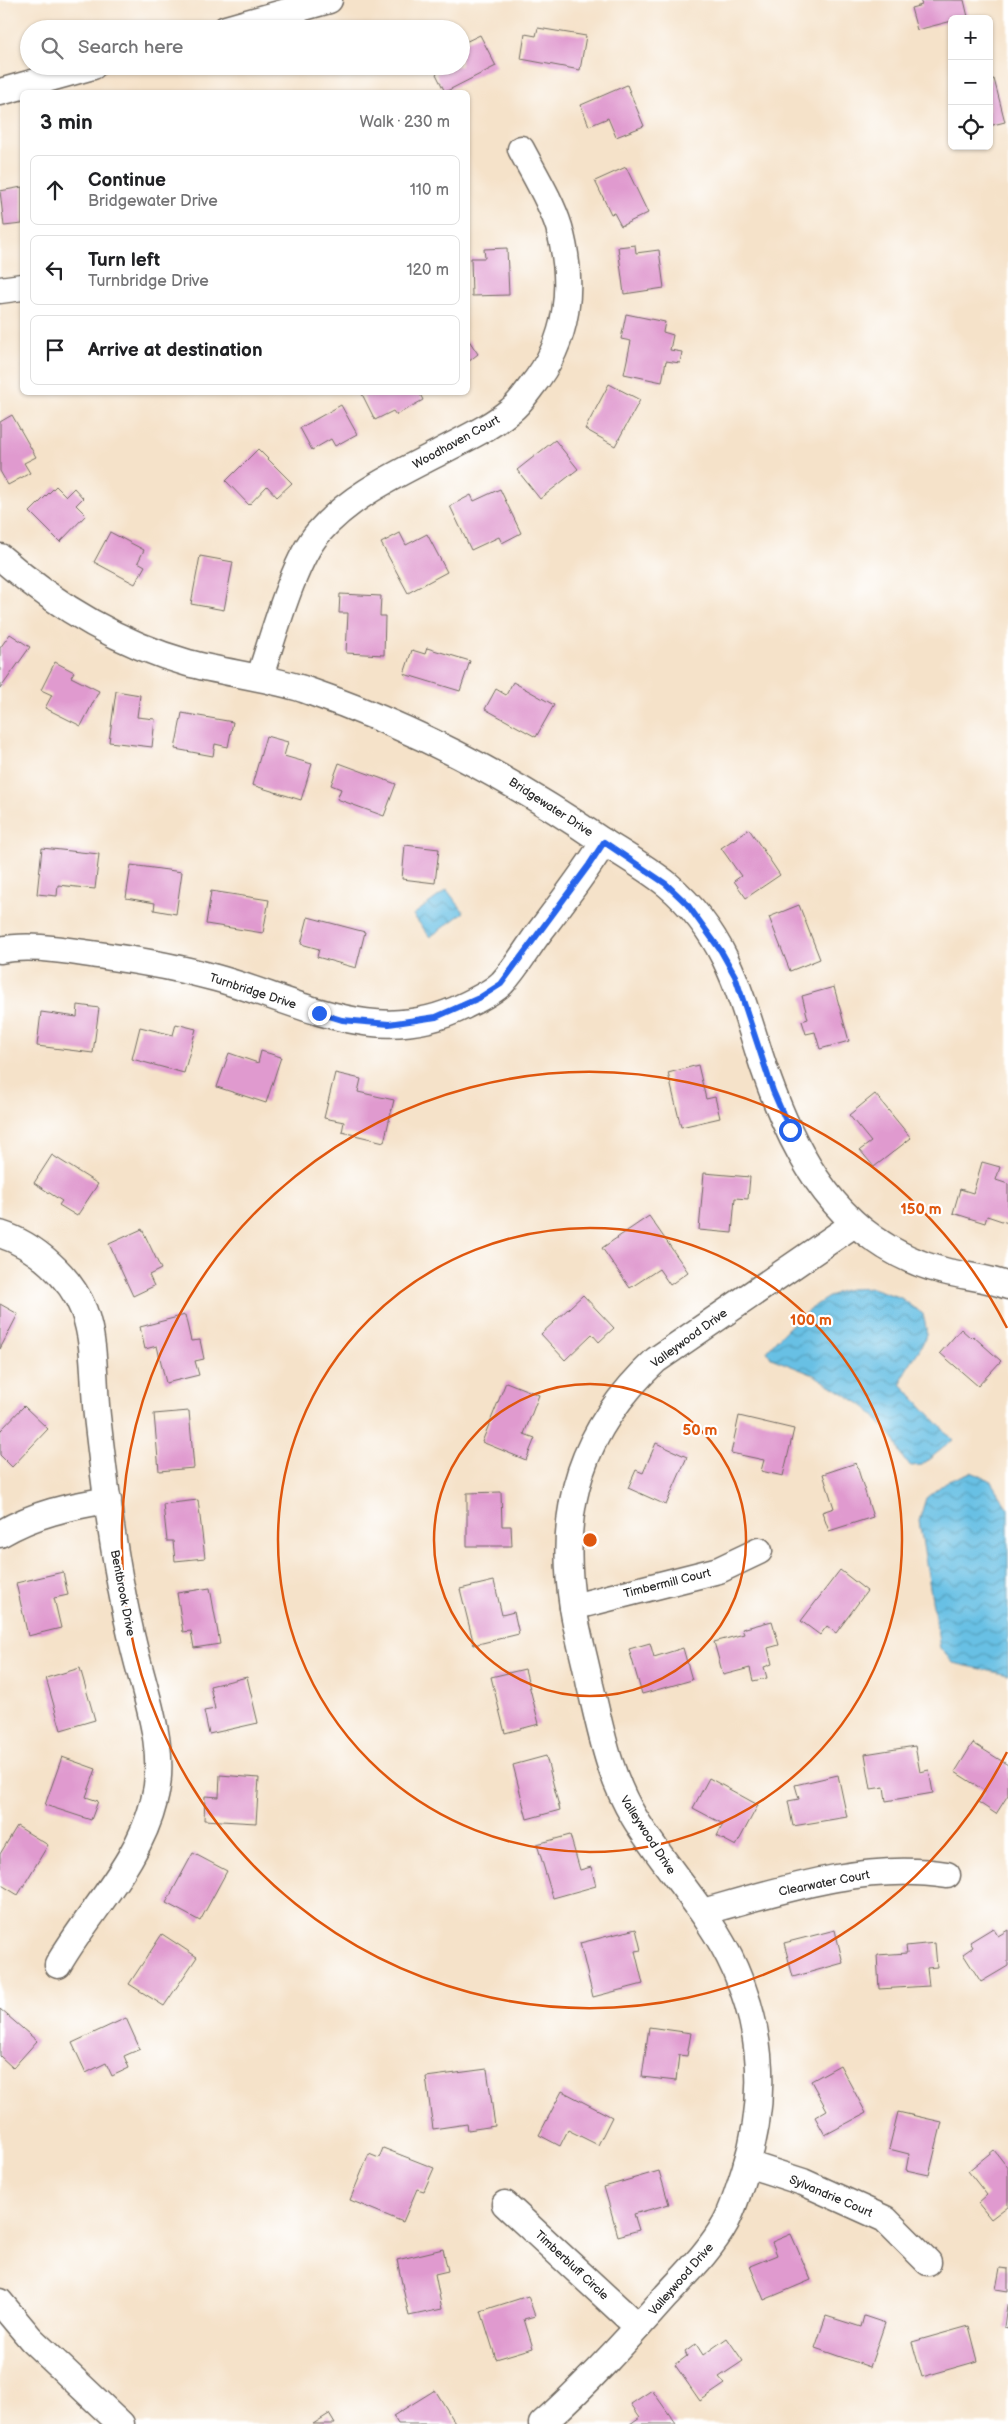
<!DOCTYPE html>
<meta charset="utf-8">
<style>
body{margin:0;font-family:"Balsamiq Sans",sans-serif;background:#f6f6f6;color:#202124}
.controls{position:absolute;right:15px;top:15px;display:grid;overflow:hidden;border-radius:8px;box-shadow:0 1px 4px #0004}
.controls button{width:45px;height:45px;display:grid;place-items:center;padding:0;border:0;border-bottom:1px solid #e0e0e0;background:#fff;color:#202124;font:25px sans-serif}
.stop{position:absolute;width:15px;height:15px;margin:-11px;border:4px solid #2563eb;border-radius:50%;background:#fff}
.stop.end{background:#2563eb;border-color:#fff;box-shadow:0 1px 5px #0008}
.list{margin:0;padding:0;list-style:none}
h2{display:flex;justify-content:space-between;align-items:center;height:65px;margin:0;padding:0 20px;font-size:21px}
h2 small{font-size:16px;font-weight:400;color:#757577}
.list li{display:grid;grid-template-columns:32px 1fr auto;gap:15px;align-items:center;box-sizing:border-box;height:70px;margin:0 10px 10px;padding:0 10px;border:1px solid #e0e0e0;border-radius:8px}
.list b{display:block;font-size:19px;white-space:nowrap}
.list p{margin:0;font-size:16px;white-space:nowrap;color:#757577}
.list em{font-size:16px;font-style:normal;color:#757577}
.icon{flex:none;width:28px;height:28px;fill:none;stroke:currentColor;stroke-width:2;stroke-linecap:round;stroke-linejoin:round}
.map{position:relative;flex:none;width:1008px;height:2424px;overflow:hidden}
.search{position:absolute;background:#fff;box-shadow:0 1px 4px #0004;left:20px;top:20px;width:450px;height:55px;display:flex;align-items:center;gap:12px;box-sizing:border-box;padding:0 18px;border-radius:28px;color:#757577;font-size:19px}
.panel{position:absolute;background:#fff;box-shadow:0 1px 4px #0004;left:20px;top:90px;width:450px;height:305px;border-radius:8px}
.map>svg:first-child{display:block}
.water{fill:url(#water-waves);stroke:#497688}
.building{fill:#e09acf}
.lines{fill:none;stroke-linecap:round;stroke-linejoin:round}
.minor-casing{stroke:#726b62;stroke-width:29}
.minor{stroke:#fff;stroke-width:26}
.route{stroke:#2563eb;stroke-width:6}
.ring{fill:none;stroke:#df570e;stroke-width:2.5}
.labels{text-anchor:middle;stroke-width:4.5;stroke-linejoin:round;paint-order:stroke}
.street-label{font-size:12px;fill:#2b2b2b;stroke:#fff}
.centre{fill:#df570e;stroke:#fff;stroke-width:2.5}
.ring-label{font-size:15px;text-anchor:middle;font-weight:bold;fill:#df570e;stroke:#fff;stroke-width:4.5;stroke-linejoin:round;paint-order:stroke}
</style>
<div class="map">
<svg width="1008" height="2424" viewBox="0 0 1008 2424">
<defs>
<pattern id="water-waves" width="16" height="10" patternUnits="userSpaceOnUse" patternTransform="scale(1.25)"><rect width="16" height="10" fill="#67c0e4"/><path d="M0 5q4-4 8 0t8 0" fill="none" stroke="#559cb9"/></pattern>
</defs>
<rect width="100%" height="100%" fill="#fff"/>
<filter id="ink" filterUnits="userSpaceOnUse"><feTurbulence type="fractalNoise" baseFrequency=".02" numOctaves="2"/><feDisplacementMap in="SourceGraphic" scale="10" xChannelSelector="R" yChannelSelector="G"/><feConvolveMatrix kernelMatrix="1 2 1 2 8 2 1 2 1" color-interpolation-filters="sRGB"/></filter>
<filter id="wash" filterUnits="userSpaceOnUse"><feTurbulence type="fractalNoise" baseFrequency=".0096" numOctaves="4" result="noise"/><feDisplacementMap in="SourceGraphic" scale="20" xChannelSelector="R" yChannelSelector="G"/><feGaussianBlur stdDeviation="1.12" result="paint"/><feColorMatrix in="noise" values="0 0 0 0 0 0 0 0 0 0 0 0 0 0 0 0 0 1.4 0 .05"/><feComposite in="paint" operator="in"/></filter>
<g filter="url(#wash)">
<rect width="100%" height="100%" fill="#f5e2c9"/>
<g class="water">
<polygon points="447,890 464,912 430,937 413,915"/>
<path d="M872 1288 901 1298 923 1314C924 1320 927 1328 926 1334 922 1353 904 1365 901 1384L953 1440 922 1465 911 1466 904 1460 894 1439 867 1408 814 1375 771 1358 767 1351C783 1330 819 1298 844 1290 853 1288 863 1289 872 1288Z"/>
<polygon points="971,1472 990,1480 1008,1509 1008,1675 953,1663 940,1648 919,1521 926,1498 946,1482"/>
</g>
<g id="blocks">
<g class="building">
<polygon points="920,0 964,0 968,17 952,19 952,21 917,30 911,8 922,5"/>
<polygon points="538,28 586,36 580,70 521,59 525,34 536,36"/>
<polygon points="480,35 496,66 445,92 436,74 449,66 461,66 461,44"/>
<polygon points="994,79 1005,122 989,126 989,80"/>
<polygon points="627,85 644,126 616,137 608,118 589,126 581,105"/>
<polygon points="626,167 648,213 621,226 614,213 611,214 595,181"/>
<polygon points="22,187 22,224 4,226 0,191"/>
<polygon points="635,245 636,253 659,250 664,288 624,294 618,247"/>
<polygon points="507,248 509,295 472,296 471,258 485,258 484,249"/>
<polygon points="626,314 665,322 663,332 673,335 670,350 682,352 680,363 666,361 662,382 624,374 631,341 621,339"/>
<polygon points="468,339 478,354 468,362"/>
<polygon points="609,384 640,400 615,446 585,429"/>
<polygon points="361,392 419,392 423,400 396,415 393,411 375,420"/>
<polygon points="341,405 357,434 335,446 331,439 312,450 300,428"/>
<polygon points="12,415 36,457 24,463 30,473 8,485 0,471 0,422"/>
<polygon points="555,440 578,469 540,499 517,470"/>
<polygon points="258,449 292,483 277,497 267,486 249,505 226,481"/>
<polygon points="56,486 66,496 74,488 83,498 76,505 86,515 60,542 30,512"/>
<polygon points="500,489 521,533 502,543 499,537 471,550 450,506 471,495 474,501"/>
<polygon points="110,532 144,550 138,562 145,566 135,584 94,562"/>
<polygon points="400,533 406,545 427,534 447,572 408,593 381,543"/>
<polygon points="200,556 233,562 224,610 191,604"/>
<polygon points="340,594 381,596 380,616 385,616 384,655 346,653 348,613 339,613"/>
<polygon points="10,634 30,647 0,689 0,648"/>
<polygon points="427,648 470,661 460,691 404,674 412,650 425,654"/>
<polygon points="55,662 74,672 71,677 99,691 81,726 45,708 52,695 41,690"/>
<polygon points="513,682 554,705 536,737 485,709 496,689 506,695"/>
<polygon points="116,691 140,695 137,717 155,719 152,747 109,742"/>
<polygon points="182,713 233,722 228,747 215,744 213,756 175,749"/>
<polygon points="266,736 288,742 284,756 312,764 301,800 252,785"/>
<polygon points="339,763 396,784 384,816 337,799 341,789 331,785"/>
<polygon points="749,829 780,875 746,898 734,881 741,876 721,848"/>
<polygon points="405,845 439,849 435,883 402,879"/>
<polygon points="42,848 99,854 95,889 58,885 57,896 37,894"/>
<polygon points="131,865 182,872 176,914 154,910 155,903 126,898"/>
<polygon points="211,891 269,900 263,933 206,924"/>
<polygon points="799,905 820,959 790,971 769,917"/>
<polygon points="308,917 365,932 356,968 317,957 319,949 301,944"/>
<polygon points="834,987 849,1041 820,1049 815,1032 806,1034 802,1021 808,1019 802,996"/>
<polygon points="78,1005 99,1008 93,1053 37,1046 41,1012 77,1017"/>
<polygon points="176,1024 196,1029 184,1073 132,1059 140,1027 173,1035"/>
<polygon points="261,1051 281,1057 266,1103 217,1087 229,1053 258,1063"/>
<polygon points="698,1065 706,1099 715,1097 720,1118 681,1127 668,1073"/>
<polygon points="335,1073 361,1079 358,1092 394,1100 384,1142 342,1132 344,1122 324,1118"/>
<polygon points="875,1094 911,1138 874,1167 860,1150 871,1142 849,1115"/>
<polygon points="52,1155 98,1184 77,1216 59,1205 62,1201 34,1183"/>
<polygon points="982,1162 1000,1167 996,1180 1008,1184 1008,1223 987,1216 985,1223 953,1213 960,1189 973,1193"/>
<polygon points="704,1173 750,1177 748,1199 735,1198 732,1233 699,1230"/>
<polygon points="649,1216 688,1272 670,1285 659,1269 630,1288 602,1248"/>
<polygon points="142,1229 161,1269 149,1275 154,1286 133,1296 109,1244"/>
<polygon points="583,1295 614,1328 599,1342 592,1334 565,1360 541,1334"/>
<polygon points="0,1304 18,1314 0,1349"/>
<polygon points="185,1315 191,1341 200,1340 204,1359 195,1361 199,1375 166,1383 157,1346 145,1349 140,1327"/>
<polygon points="961,1329 971,1338 973,1336 1001,1361 978,1386 940,1353"/>
<polygon points="506,1382 539,1395 524,1434 535,1438 526,1460 482,1442"/>
<polygon points="24,1406 48,1429 12,1467 0,1455 0,1431"/>
<polygon points="189,1411 194,1468 159,1471 154,1414"/>
<polygon points="739,1416 794,1429 783,1476 761,1471 764,1460 731,1453"/>
<polygon points="656,1443 687,1457 666,1505 628,1488 636,1470 643,1473"/>
<polygon points="856,1463 873,1517 829,1531 822,1512 834,1508 823,1474"/>
<polygon points="501,1492 502,1526 511,1526 512,1546 467,1546 467,1493"/>
<polygon points="198,1500 205,1558 175,1561 173,1541 167,1541 163,1504"/>
<polygon points="840,1570 867,1591 836,1633 827,1626 820,1635 801,1621"/>
<polygon points="63,1572 68,1595 54,1598 61,1628 28,1636 16,1583"/>
<polygon points="494,1581 502,1615 514,1612 519,1634 474,1645 460,1589"/>
<polygon points="210,1588 220,1644 194,1648 191,1631 183,1632 177,1593"/>
<polygon points="772,1621 779,1645 768,1648 772,1664 764,1667 767,1678 753,1681 750,1668 723,1675 714,1642 744,1634 742,1629"/>
<polygon points="650,1643 654,1657 683,1648 692,1680 642,1694 629,1649"/>
<polygon points="80,1668 95,1720 61,1730 46,1678"/>
<polygon points="525,1669 539,1724 505,1733 491,1677"/>
<polygon points="247,1677 258,1723 209,1734 204,1711 215,1709 210,1686"/>
<polygon points="973,1743 1008,1765 1008,1795 996,1814 978,1802 985,1791 955,1772"/>
<polygon points="915,1746 920,1772 929,1770 933,1793 886,1801 884,1787 871,1789 865,1754"/>
<polygon points="546,1756 560,1810 527,1819 513,1765"/>
<polygon points="62,1757 96,1769 86,1797 98,1801 91,1820 45,1805"/>
<polygon points="220,1775 259,1778 256,1823 204,1820 205,1796 219,1797"/>
<polygon points="838,1775 847,1817 793,1826 788,1801 799,1799 795,1785"/>
<polygon points="709,1778 758,1805 736,1846 717,1836 723,1824 693,1808"/>
<polygon points="17,1826 48,1845 18,1895 0,1884 0,1854"/>
<polygon points="570,1835 580,1870 591,1867 596,1886 553,1898 537,1844"/>
<polygon points="193,1853 227,1871 200,1921 166,1903"/>
<polygon points="993,1928 998,1936 1008,1930 1008,1966 981,1982 963,1954 973,1947 970,1942"/>
<polygon points="636,1929 641,1950 635,1951 643,1984 593,1997 580,1943"/>
<polygon points="835,1930 843,1963 793,1977 784,1943"/>
<polygon points="162,1934 197,1957 164,2006 129,1984"/>
<polygon points="935,1943 937,1967 927,1968 929,1986 879,1989 877,1955 907,1953 906,1946"/>
<polygon points="0,2009 37,2041 13,2068 0,2056"/>
<polygon points="126,2018 140,2049 124,2056 129,2068 112,2076 106,2063 86,2073 72,2043"/>
<polygon points="649,2027 691,2033 687,2056 679,2055 676,2081 642,2077"/>
<polygon points="840,2065 866,2113 825,2135 815,2117 827,2110 811,2081"/>
<polygon points="487,2069 495,2126 468,2130 467,2124 433,2129 426,2077"/>
<polygon points="562,2091 612,2117 598,2145 568,2130 560,2146 539,2135"/>
<polygon points="898,2112 942,2122 929,2175 906,2170 909,2154 889,2149"/>
<polygon points="383,2148 434,2168 424,2191 417,2189 403,2222 350,2200 369,2154 379,2158"/>
<polygon points="994,2150 1008,2168 1008,2206 991,2219 978,2203 987,2195 968,2171"/>
<polygon points="659,2171 669,2204 634,2214 639,2230 618,2236 604,2187"/>
<polygon points="791,2234 811,2280 764,2300 750,2266 777,2255 772,2242"/>
<polygon points="443,2249 448,2271 435,2274 442,2309 409,2316 397,2260"/>
<polygon points="1000,2268 1008,2269 1008,2291 996,2289"/>
<polygon points="528,2296 535,2316 524,2319 533,2348 496,2359 481,2311"/>
<polygon points="1007,2305 1008,2305 1008,2328 1004,2327"/>
<polygon points="826,2316 861,2327 864,2316 885,2323 870,2367 815,2348"/>
<polygon points="969,2326 978,2361 922,2377 912,2342"/>
<polygon points="727,2338 743,2361 719,2377 725,2384 700,2401 675,2365 687,2356 685,2352 696,2344 703,2355"/>
<polygon points="435,2390 456,2424 398,2424 393,2416"/>
<polygon points="652,2390 676,2424 630,2424 640,2417 631,2404"/>
<polygon points="329,2414 335,2424 313,2424"/>
</g>
</g>
</g>
<g filter="url(#ink)">
<use href="#blocks" fill-opacity="0" stroke="#726b62" stroke-width="1"/>
<g class="lines">
<defs>
<g id="minor">
<polyline points="226,29 329,0"/>
<polyline points="0,92 93,66"/>
<polyline points="0,290 22,287"/>
<path d="M0 557C55 605 117 643 188 663 226 673 265 677 303 689 411 726 509 777 602 841 624 855 648 869 668 885 722 931 738 985 758 1050 780 1119 812 1195 873 1238 894 1253 919 1265 944 1271 967 1277 985 1277 1008 1286"/>
<path d="M260 676C273 638 293 562 318 533 351 495 396 475 440 452 464 439 490 428 511 410 519 404 525 395 531 387 569 341 575 284 559 227 551 201 534 174 521 149"/>
<path d="M0 950C33 943 72 952 105 956 142 961 180 968 216 978 300 1001 376 1050 464 1006 476 1000 492 993 502 983 516 968 526 950 538 934 561 904 584 874 604 842"/>
<path d="M0 1234C35 1245 71 1277 84 1311 96 1344 93 1381 97 1416 107 1504 118 1593 142 1678 153 1718 165 1760 154 1801 139 1863 89 1911 58 1965"/>
<path d="M0 1534C36 1513 68 1507 108 1500"/>
<polyline points="573,1607 719,1570 759,1551"/>
<path d="M703 1912C781 1890 865 1862 947 1875"/>
<polyline points="747,2164 803,2182 885,2219 928,2262"/>
<polyline points="505,2204 638,2327"/>
<polyline points="0,2302 31,2339 121,2424"/>
<path d="M542 2424C586 2385 626 2341 665 2297 687 2273 710 2251 726 2222 735 2205 739 2188 745 2170 767 2101 764 2035 735 1969 710 1912 665 1869 634 1817 609 1776 601 1731 590 1685 585 1659 577 1633 573 1607 557 1507 582 1429 656 1360L854 1224"/>
</g>
</defs>
<use href="#minor" class="minor-casing"/>
<use href="#minor" class="minor"/>
</g>
</g>
<g class="lines" filter="url(#ink)">
<polyline class="route" points="319,1013 342,1020 389,1024 436,1017 479,998 501,984 589,865 604,842 666,884 687,904 721,951 735,976 773,1091 790,1130"/>
</g>
<g class="ring">
<circle cx="590" cy="1540" r="156"/>
<circle cx="590" cy="1540" r="312"/>
<path d="M1007 1752A468 468 0 1 1 1007 1328"/>
</g>
<g class="labels">
<g class="street-label">
<text transform="translate(456 442) rotate(-29)" y="4">Woodhaven Court</text>
<text transform="translate(551 807) rotate(33)" y="4">Bridgewater Drive</text>
<text transform="translate(253 991) rotate(18)" y="4">Turnbridge Drive</text>
<text transform="translate(689 1338) rotate(-36)" y="4">Valleywood Drive</text>
<text transform="translate(667 1583) rotate(-14)" y="4">Timbermill Court</text>
<text transform="translate(123 1593) rotate(79)" y="4">Bentbrook Drive</text>
<text transform="translate(648 1835) rotate(57)" y="4">Valleywood Drive</text>
<text transform="translate(824 1883) rotate(-11)" y="4">Clearwater Court</text>
<text transform="translate(831 2196) rotate(23)" y="4">Sylvandrie Court</text>
<text transform="translate(572 2265) rotate(43)" y="4">Timberbluff Circle</text>
<text transform="translate(681 2279) rotate(-49)" y="4">Valleywood Drive</text>
</g>
</g>
<circle cx="590" cy="1540" r="8" class="centre"/>
<g class="ring-label">
<text x="921" y="1214">150 m</text>
<text x="811" y="1325">100 m</text>
<text x="700" y="1435">50 m</text>
</g>
</svg>
<div class="controls">
<button>+</button>
<button>−</button>
<button><svg class="icon" aria-label="locate" viewBox="0 0 24 24"><circle cx="12" cy="12" r="6"/><path d="M12 2v4M12 18v4M2 12h4M18 12h4"/></svg></button>
</div>
<div class="stop" style="left:790px;top:1130px"></div>
<div class="stop end" style="left:319px;top:1013px"></div>
<div class="search"><svg class="icon" aria-label="search" viewBox="0 0 24 24"><circle cx="10" cy="10" r="6"/><path d="M15 15l6 6"/></svg>Search here</div>
<section class="panel">
<h2>3 min<small>Walk · 230 m</small></h2>
<ul class="list">
<li><svg class="icon" aria-label="ahead" viewBox="0 0 24 24"><path d="M12 20V5M6 11l6-6 6 6"/></svg><div><b>Continue</b><p>Bridgewater Drive</p></div><em>110 m</em></li>
<li><svg class="icon" aria-label="left" viewBox="0 0 24 24"><path d="M17 20v-9H6M10 6l-5 5 5 5"/></svg><div><b>Turn left</b><p>Turnbridge Drive</p></div><em>120 m</em></li>
<li><svg class="icon" aria-label="arrive" viewBox="0 0 24 24"><path d="M6 21V4h12l-3 4 3 4H6"/></svg><div><b>Arrive at destination</b></div></li>
</ul>
</section>
</div>
